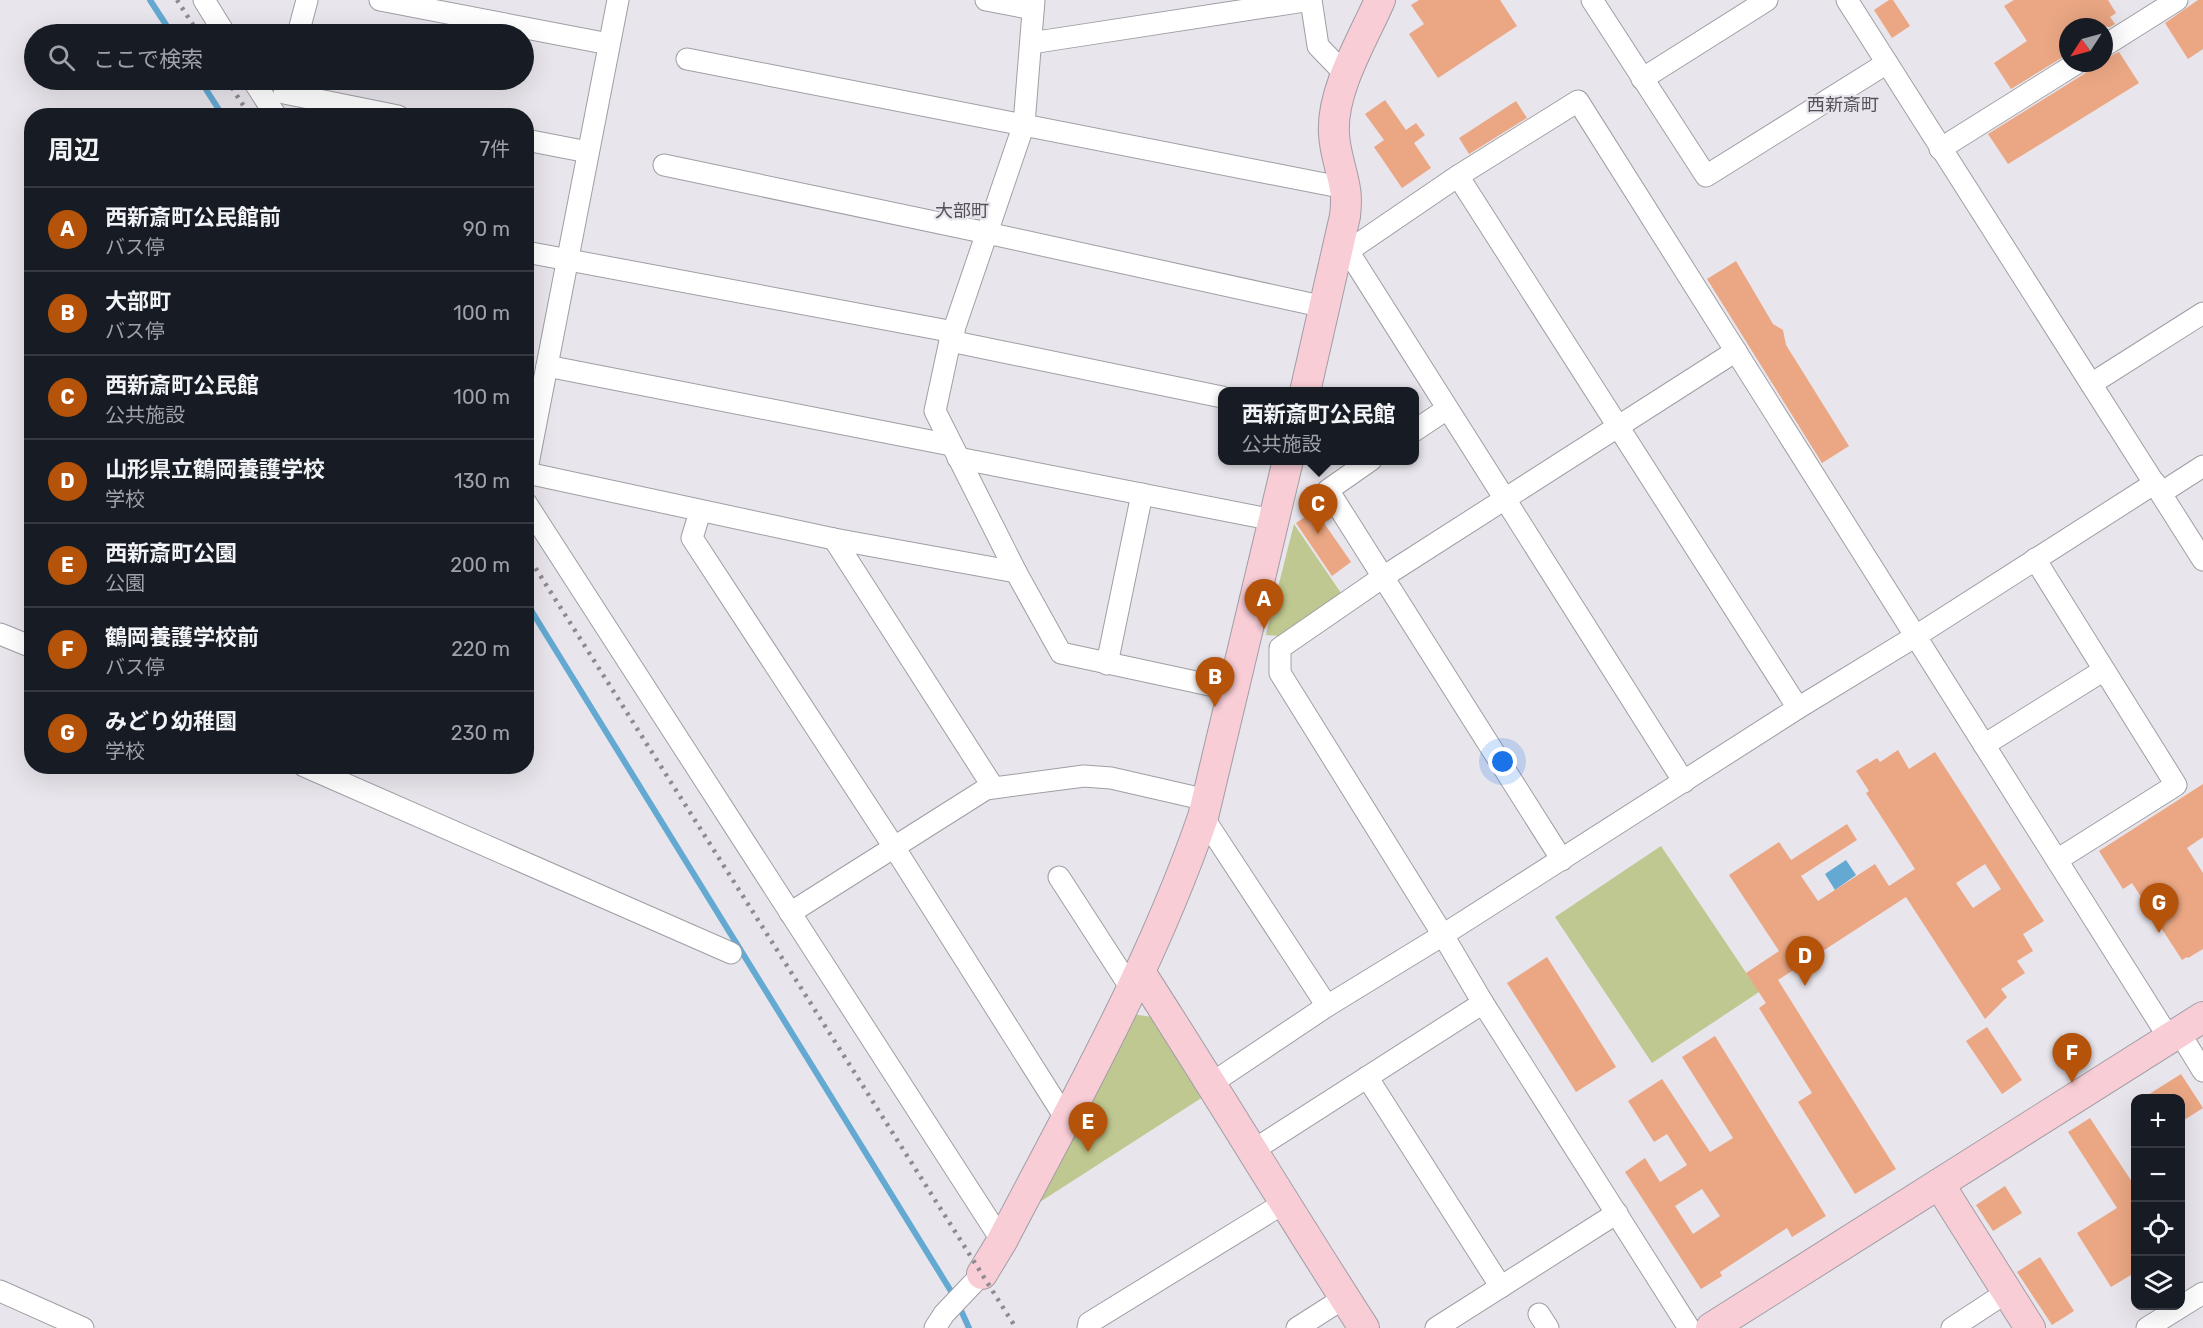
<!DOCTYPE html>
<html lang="ja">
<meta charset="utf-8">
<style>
body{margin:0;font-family:Rubik,"Noto Sans JP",sans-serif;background:#20242c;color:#f1f3f6}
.controls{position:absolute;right:18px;bottom:18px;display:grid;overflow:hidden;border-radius:12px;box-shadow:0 6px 24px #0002}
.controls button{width:54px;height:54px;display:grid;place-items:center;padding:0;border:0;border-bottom:2px solid #363941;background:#171b24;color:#f1f3f6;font:30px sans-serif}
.compass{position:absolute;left:2059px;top:18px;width:54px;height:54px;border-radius:50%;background:#171b24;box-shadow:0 6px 24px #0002;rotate:234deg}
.you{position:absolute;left:1503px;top:762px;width:21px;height:21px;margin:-15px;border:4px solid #fff;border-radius:50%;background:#1a73e8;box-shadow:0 0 0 9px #1a73e833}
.badge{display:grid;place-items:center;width:39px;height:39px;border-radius:50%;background:#b45309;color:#fff;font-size:20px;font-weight:700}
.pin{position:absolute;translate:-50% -50px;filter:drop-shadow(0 2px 3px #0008)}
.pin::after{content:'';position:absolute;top:32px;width:21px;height:18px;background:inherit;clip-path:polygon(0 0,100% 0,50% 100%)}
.popup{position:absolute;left:1218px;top:387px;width:201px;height:78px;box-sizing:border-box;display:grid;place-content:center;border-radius:12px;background:#171b24;filter:drop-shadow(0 2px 4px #0005);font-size:20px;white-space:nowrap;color:#9ea1a6}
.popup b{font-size:22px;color:#f1f3f6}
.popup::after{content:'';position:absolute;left:50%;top:100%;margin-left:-12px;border:12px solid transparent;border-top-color:#171b24}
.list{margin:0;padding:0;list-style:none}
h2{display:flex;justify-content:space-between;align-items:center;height:78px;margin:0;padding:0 24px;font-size:26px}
h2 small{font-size:20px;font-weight:400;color:#9ea1a6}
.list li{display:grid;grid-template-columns:39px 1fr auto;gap:18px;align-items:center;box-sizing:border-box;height:84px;padding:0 24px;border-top:2px solid #363941}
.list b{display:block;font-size:22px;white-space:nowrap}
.list p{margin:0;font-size:20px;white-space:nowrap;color:#9ea1a6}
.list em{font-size:20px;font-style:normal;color:#9ea1a6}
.icon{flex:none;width:33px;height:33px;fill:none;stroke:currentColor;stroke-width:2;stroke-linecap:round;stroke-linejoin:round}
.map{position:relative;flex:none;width:2203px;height:1328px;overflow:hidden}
.search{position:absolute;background:#171b24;box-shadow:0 6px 24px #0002;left:24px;top:24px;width:510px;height:66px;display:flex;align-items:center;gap:15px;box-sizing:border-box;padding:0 21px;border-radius:33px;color:#9ea1a6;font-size:22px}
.panel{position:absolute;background:#171b24;box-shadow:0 6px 24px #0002;left:24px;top:108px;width:510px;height:666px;border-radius:24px}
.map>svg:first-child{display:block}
.green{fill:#bfc890}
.water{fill:#63a9d2}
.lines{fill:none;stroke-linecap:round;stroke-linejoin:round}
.stream{stroke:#63a9d2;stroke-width:6}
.building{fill:#eba784;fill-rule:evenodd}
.street-casing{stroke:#a09ea4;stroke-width:23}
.secondary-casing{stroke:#a09ea4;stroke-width:32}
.street{stroke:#fff;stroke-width:21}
.secondary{stroke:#f8cdd6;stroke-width:30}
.rail{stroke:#8d8b8f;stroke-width:4.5;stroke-dasharray:3 6;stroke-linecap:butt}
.labels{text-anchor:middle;stroke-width:4.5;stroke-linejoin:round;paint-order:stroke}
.neighbourhood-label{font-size:18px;fill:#545258;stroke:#e8e5ec}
</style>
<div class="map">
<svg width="2203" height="1328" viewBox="0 0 2203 1328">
<rect width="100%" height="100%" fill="#e8e5ec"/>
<g class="green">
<polygon points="1294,524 1341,593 1281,636 1266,635"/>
<polygon points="1661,846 1759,992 1652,1063 1555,917"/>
<polygon points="1131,1014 1153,1017 1206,1095 1029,1209"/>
</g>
<polygon class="water" points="1846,860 1856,875 1835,890 1825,874"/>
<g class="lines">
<g class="stream">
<polyline points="150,0 172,34"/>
<polyline points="200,80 223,116"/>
<polyline points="526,602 954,1296"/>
<polyline points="959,1306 969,1328"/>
</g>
</g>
<g class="building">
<polygon points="1419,0 1500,0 1517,26 1438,78 1409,34 1424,24 1411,5"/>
<polygon points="1889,0 1893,0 1910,26 1892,38 1874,10"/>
<polygon points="2014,0 2108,0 2116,13 2110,17 2115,24 2110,27 2068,27 2068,54 2011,89 1994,63 2027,41 2004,6"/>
<polygon points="2198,0 2203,0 2203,49 2188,59 2165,23"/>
<polygon points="2119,52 2139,83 2008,164 1988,134 2084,74 2095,63 2104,63 2104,59"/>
<polygon points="1385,100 1406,130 1416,123 1425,135 1414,143 1431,168 1402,188 1374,147 1384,140 1365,114"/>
<polygon points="1516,101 1527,118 1469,154 1459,138"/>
<polygon points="1736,261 1773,324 1783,330 1786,345 1849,446 1822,463 1707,279"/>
<polygon points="1315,510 1351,562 1332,576 1296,523"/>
<path d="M1898 750 1909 769 1935 752 2044 921 2023 934 2033 951 2017 961 2025 973 2001 989 2007 997 1985 1019 1906 897 1778 980 1896 1169 1855 1194 1798 1102 1812 1093 1759 1008 1766 1003 1746 973 1779 951 1729 875 1779 842 1791 860 1847 824 1857 840 1801 876 1818 901 1875 864 1889 886 1915 869 1866 793 1869 791 1856 771 1877 758 1880 762ZM1985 864 2001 889 1973 908 1956 883Z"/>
<polygon points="2203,784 2203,837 2187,848 2203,873 2203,949 2188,958 2187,957 2182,960 2132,883 2123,889 2099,851"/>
<polygon points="1547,957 1616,1067 1576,1092 1507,983"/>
<polygon points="1987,1027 2022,1080 2002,1094 1966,1041"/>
<path d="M1715 1036 1826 1216 1792 1237 1787 1228 1720 1272 1722 1276 1701 1289 1625 1172 1645 1158 1660 1182 1687 1165 1667 1134 1654 1142 1628 1101 1662 1079 1710 1152 1733 1138 1682 1057ZM1702 1189 1720 1216 1693 1234 1675 1206Z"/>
<polygon points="2181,1074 2203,1108 2181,1122 2181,1098 2143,1098"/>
<polygon points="2090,1118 2136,1188 2136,1272 2111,1287 2077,1233 2117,1208 2068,1132"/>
<polygon points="2005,1186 2022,1213 1993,1231 1976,1205"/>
<polygon points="2040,1257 2074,1311 2052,1325 2017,1272"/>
</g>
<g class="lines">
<defs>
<g id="street">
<polyline points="204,0 225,34"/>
<polyline points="380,0 609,44"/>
<polyline points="986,0 1033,9"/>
<polyline points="1034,0 1024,124 950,341 935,411 1016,572 1061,653 1233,690"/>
<polyline points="1311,0 1318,46 1346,75"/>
<polyline points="1592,0 1706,176 1887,63"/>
<polyline points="1847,0 2203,560"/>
<polyline points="298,34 307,0"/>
<polyline points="1031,43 1311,0"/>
<polyline points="2104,46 2177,0"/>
<polyline points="687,59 1345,188"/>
<polyline points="1642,79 1767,0"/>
<polyline points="253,80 276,116"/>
<polyline points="284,93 398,116"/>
<polyline points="526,140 588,152"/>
<polyline points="1940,149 2077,63"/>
<polyline points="664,165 987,233 1325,307"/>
<polyline points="1458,176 1798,708"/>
<polyline points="1339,249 1348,251 1684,782"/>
<polyline points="1348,251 1458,176 1578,101 2169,1038"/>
<polyline points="526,252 954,332"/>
<polyline points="950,341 1222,397"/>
<polyline points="547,366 951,445"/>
<polyline points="2091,384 2203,313"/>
<polyline points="1414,431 1447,409"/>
<polyline points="958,458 1274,520"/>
<polyline points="1371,460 1328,490 1562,860"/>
<polyline points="527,473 834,539 1016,572"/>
<polyline points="526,474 618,0"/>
<polyline points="2161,493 2203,466"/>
<polyline points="526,503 1002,1241"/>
<polyline points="700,512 692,538 894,847 1066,1119"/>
<polyline points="834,539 993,787"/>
<polyline points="2035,559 2176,785 2057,860"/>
<polyline points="0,634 32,647"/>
<polyline points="1107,664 1142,494"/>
<polyline points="1984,745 2104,670"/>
<polyline points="304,766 731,953"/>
<polyline points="1203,817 1327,1006"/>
<polyline points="1059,877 1132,990"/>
<polyline points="790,913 986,789 1084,776 1111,778 1207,800"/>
<polyline points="2179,1032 2203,1071"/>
<polyline points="1367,1077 1501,1287"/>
<polyline points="1212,1083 1327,1006 1443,935 1798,708 1916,636 2155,483"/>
<polyline points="1252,1151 1483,1003"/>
<polyline points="0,1291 83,1328"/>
<polyline points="1539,1314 1548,1328"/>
<polyline points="935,1328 944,1314 982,1274"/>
<polyline points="1088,1328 1089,1323 1284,1203"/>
<polyline points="1297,1328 1344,1298"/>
<polyline points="1436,1328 1617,1213"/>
<polyline points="1689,1328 1483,1003 1443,935 1280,673 1280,648 1383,577 1736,351"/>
<polyline points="1952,1328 2007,1292"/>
<polyline points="2147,1328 2203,1293"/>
</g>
<g id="secondary">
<path d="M1305 392 1345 216C1346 207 1347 198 1345 189 1342 170 1335 154 1334 134 1331 91 1363 39 1380 0"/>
<path d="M1140 972C1216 1090 1288 1210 1364 1328"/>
<polyline points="1939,1184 2030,1328"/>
<path d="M982 1274 1002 1241C1074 1103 1152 965 1203 817L1288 460"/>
<polyline points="1711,1328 2203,1017"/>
</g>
</defs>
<use href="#street" class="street-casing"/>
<use href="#secondary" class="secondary-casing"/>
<use href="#street" class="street"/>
<use href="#secondary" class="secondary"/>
<g class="rail">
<polyline points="177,0 199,34"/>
<polyline points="227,80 250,116"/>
<polyline points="526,553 1016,1328"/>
</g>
</g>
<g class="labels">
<g class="neighbourhood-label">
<text x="1843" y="111">西新斎町</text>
<text x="962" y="217">大部町</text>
</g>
</g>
</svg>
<div class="controls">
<button>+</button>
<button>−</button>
<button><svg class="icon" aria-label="locate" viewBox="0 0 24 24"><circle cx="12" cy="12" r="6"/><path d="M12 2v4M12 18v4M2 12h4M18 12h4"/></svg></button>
<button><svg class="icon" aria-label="layers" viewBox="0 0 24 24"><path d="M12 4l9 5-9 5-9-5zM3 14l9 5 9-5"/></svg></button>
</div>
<svg class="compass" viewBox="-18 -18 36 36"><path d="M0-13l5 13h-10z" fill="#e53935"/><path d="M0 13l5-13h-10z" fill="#9ea1a6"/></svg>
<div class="you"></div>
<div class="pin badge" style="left:1264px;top:629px">A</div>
<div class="pin badge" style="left:1215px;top:707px">B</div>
<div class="pin badge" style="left:1318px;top:534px">C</div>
<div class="popup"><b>西新斎町公民館</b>公共施設</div>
<div class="pin badge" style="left:1805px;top:986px">D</div>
<div class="pin badge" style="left:1088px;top:1152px">E</div>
<div class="pin badge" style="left:2072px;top:1083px">F</div>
<div class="pin badge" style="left:2159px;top:933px">G</div>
<div class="search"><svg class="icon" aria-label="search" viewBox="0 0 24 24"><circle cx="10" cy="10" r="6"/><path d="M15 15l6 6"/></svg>ここで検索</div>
<section class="panel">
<h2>周辺<small>7件</small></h2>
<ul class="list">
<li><span class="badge">A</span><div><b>西新斎町公民館前</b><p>バス停</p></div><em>90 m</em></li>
<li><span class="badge">B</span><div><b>大部町</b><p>バス停</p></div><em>100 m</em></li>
<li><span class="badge">C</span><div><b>西新斎町公民館</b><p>公共施設</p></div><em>100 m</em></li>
<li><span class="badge">D</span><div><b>山形県立鶴岡養護学校</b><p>学校</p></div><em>130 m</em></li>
<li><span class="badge">E</span><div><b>西新斎町公園</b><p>公園</p></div><em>200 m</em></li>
<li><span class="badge">F</span><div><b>鶴岡養護学校前</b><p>バス停</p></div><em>220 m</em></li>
<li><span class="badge">G</span><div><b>みどり幼稚園</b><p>学校</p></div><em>230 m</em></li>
</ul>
</section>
</div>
